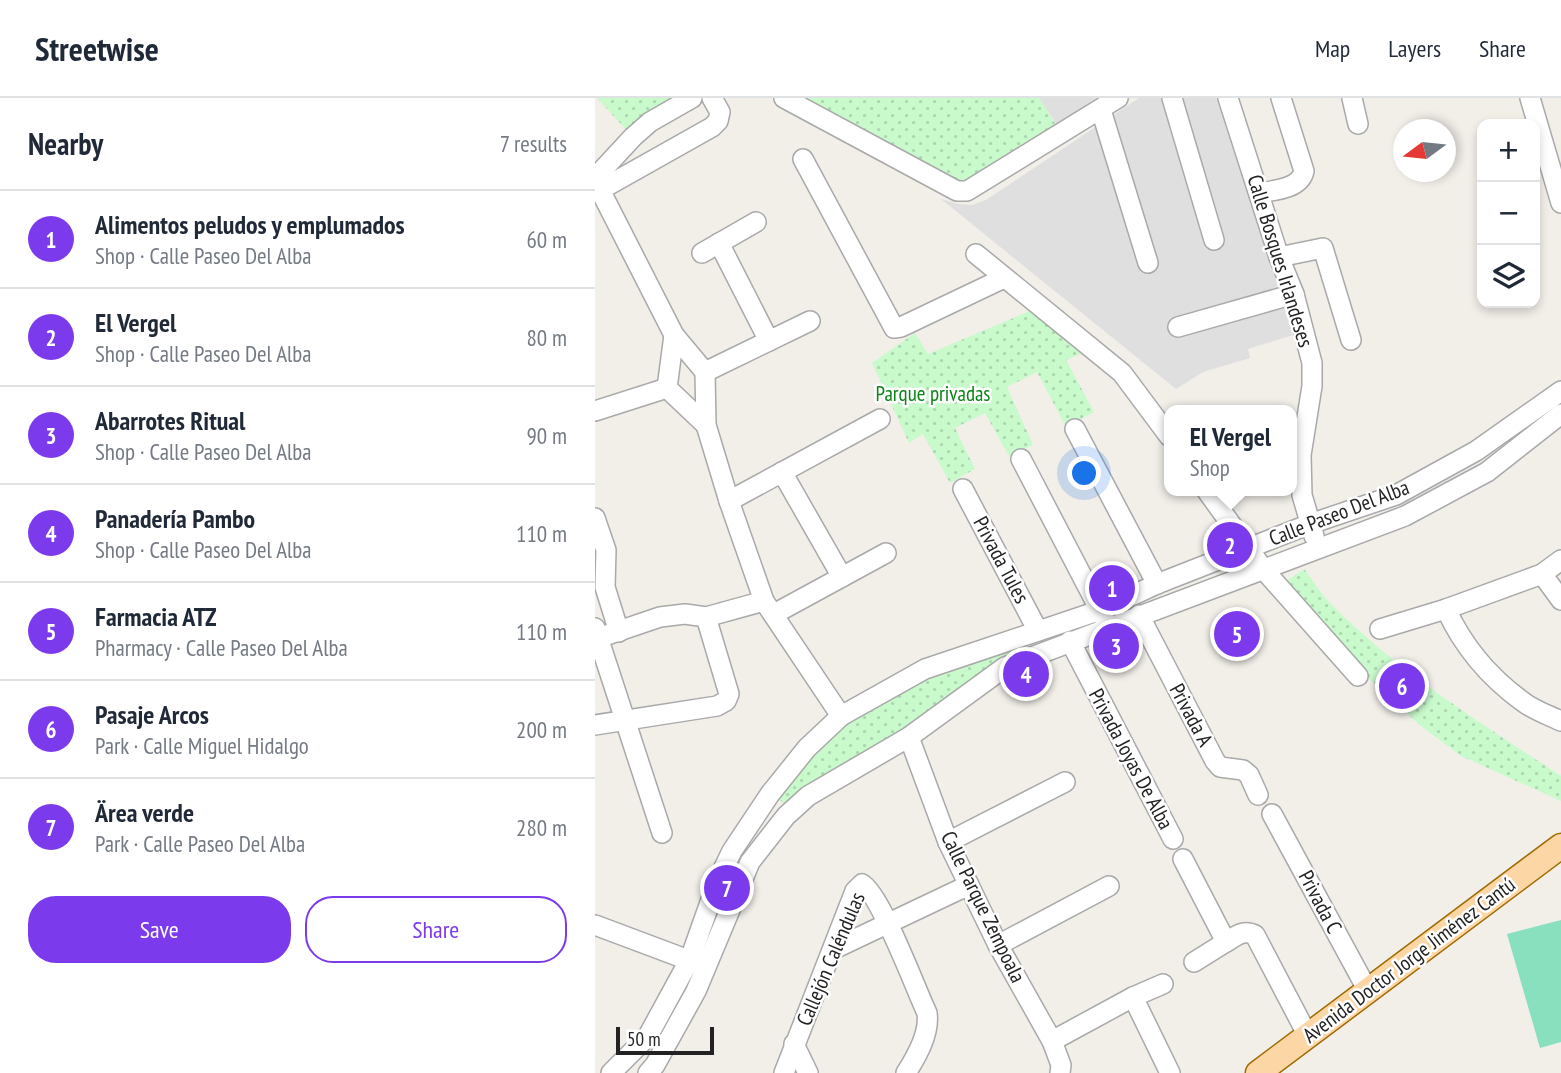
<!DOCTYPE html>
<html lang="en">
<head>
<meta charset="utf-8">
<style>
  body { margin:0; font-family:"PT Sans Narrow",sans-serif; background:#f2f2f3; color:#1f2937 }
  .controls { position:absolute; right:21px; top:21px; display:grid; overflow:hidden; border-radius:14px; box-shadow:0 4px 10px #0003 }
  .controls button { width:63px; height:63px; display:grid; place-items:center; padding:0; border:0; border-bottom:2px solid #e0e1e3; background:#fff; color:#1f2937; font:35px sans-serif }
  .compass { position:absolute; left:798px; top:21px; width:63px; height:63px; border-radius:50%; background:#fff; box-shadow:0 4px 10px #0003; rotate:255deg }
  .scale { position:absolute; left:21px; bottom:18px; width:98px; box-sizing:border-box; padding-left:7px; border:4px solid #222; border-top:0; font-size:19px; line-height:24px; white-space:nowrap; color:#222; -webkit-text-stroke:5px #fff; paint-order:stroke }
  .you { position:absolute; left:490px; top:376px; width:24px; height:24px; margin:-18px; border:5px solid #fff; border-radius:50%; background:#1a73e8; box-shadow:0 0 0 10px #1a73e833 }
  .badge { display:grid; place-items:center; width:46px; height:46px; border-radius:50%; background:#7c3aed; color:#fff; font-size:23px; font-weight:700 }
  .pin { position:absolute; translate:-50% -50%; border:4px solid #fff; box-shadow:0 2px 7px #0006 }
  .popup { position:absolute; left:569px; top:307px; width:133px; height:91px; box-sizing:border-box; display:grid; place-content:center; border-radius:14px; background:#fff; filter:drop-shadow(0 2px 5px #0005); font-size:23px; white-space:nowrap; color:#747a83 }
  .popup b { font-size:26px; color:#1f2937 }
  .popup::after { content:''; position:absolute; left:50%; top:100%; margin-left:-14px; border:14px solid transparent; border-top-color:#fff }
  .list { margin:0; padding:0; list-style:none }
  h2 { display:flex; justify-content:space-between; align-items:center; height:91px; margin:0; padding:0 28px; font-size:30px }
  h2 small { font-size:23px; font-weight:400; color:#747a83 }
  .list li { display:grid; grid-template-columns:46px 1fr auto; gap:21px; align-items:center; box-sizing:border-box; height:98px; padding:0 28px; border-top:2px solid #e0e1e3 }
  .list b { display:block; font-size:26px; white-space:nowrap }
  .list p { margin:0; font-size:23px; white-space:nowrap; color:#747a83 }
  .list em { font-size:23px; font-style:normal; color:#747a83 }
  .actions { display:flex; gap:14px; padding:21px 28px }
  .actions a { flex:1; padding:16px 0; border:2px solid #7c3aed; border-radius:28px; text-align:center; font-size:24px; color:#7c3aed }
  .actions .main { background:#7c3aed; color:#fff }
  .icon { flex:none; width:38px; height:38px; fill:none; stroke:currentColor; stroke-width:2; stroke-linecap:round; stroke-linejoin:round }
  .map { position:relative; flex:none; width:966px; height:975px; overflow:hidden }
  header { display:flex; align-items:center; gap:42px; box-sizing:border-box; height:98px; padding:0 35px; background:#fff; border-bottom:2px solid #e0e1e3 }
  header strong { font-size:33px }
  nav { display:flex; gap:38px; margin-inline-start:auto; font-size:24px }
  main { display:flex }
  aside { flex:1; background:#fff }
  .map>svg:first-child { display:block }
  .residential { fill:#e0dfdf }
  .park { fill:url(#park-dots) }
  .pitch { fill:#88e0be }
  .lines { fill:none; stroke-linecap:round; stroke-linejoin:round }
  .minor-casing { stroke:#a9a9a9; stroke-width:22 }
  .major-casing { stroke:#a06b00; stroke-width:27 }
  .minor { stroke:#fff; stroke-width:19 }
  .major { stroke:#fcd6a4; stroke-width:24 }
  .labels { text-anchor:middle; stroke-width:5; stroke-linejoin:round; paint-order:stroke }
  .street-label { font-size:21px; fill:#222; stroke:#fff }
  .park-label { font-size:21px; fill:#0c8416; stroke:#fff }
</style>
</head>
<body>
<header>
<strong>Streetwise</strong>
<nav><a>Map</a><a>Layers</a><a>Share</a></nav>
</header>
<main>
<aside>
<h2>Nearby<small>7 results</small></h2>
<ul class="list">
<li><span class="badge">1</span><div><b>Alimentos peludos y emplumados</b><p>Shop · Calle Paseo Del Alba</p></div><em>60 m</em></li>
<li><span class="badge">2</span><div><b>El Vergel</b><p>Shop · Calle Paseo Del Alba</p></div><em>80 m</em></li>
<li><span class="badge">3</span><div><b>Abarrotes Ritual</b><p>Shop · Calle Paseo Del Alba</p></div><em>90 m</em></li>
<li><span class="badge">4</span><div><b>Panadería Pambo</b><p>Shop · Calle Paseo Del Alba</p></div><em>110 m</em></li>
<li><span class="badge">5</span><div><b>Farmacia ATZ</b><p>Pharmacy · Calle Paseo Del Alba</p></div><em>110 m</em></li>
<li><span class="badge">6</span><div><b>Pasaje Arcos</b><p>Park · Calle Miguel Hidalgo</p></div><em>200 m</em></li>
<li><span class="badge">7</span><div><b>Ärea verde</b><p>Park · Calle Paseo Del Alba</p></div><em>280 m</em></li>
</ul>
<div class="actions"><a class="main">Save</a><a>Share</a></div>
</aside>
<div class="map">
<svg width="966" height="975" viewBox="0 0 966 975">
  <defs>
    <pattern id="park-dots" width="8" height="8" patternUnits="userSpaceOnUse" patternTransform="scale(1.75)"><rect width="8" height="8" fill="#c8facc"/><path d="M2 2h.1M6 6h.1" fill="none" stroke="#acd6af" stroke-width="1.8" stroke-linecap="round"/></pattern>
  </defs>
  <rect width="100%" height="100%" fill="#f2efe9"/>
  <g class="residential">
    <path d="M 444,0 L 501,0 L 462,27 Z"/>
    <path d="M 544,0 L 621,0 L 633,26 L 698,237 L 653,251 L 655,260 L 608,274 L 581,291 L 346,101 L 363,106 L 377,107 L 391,102 Z"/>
  </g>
  <g class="park">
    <path d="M 2,0 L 97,0 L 38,39 Z"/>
    <path d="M 189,0 L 444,0 L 467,36 L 372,93 Z"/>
    <path d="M 437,212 L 492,253 L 471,262 L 499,314 L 471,329 L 442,274 L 412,289 L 438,347 L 414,358 L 390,315 L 360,330 L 380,371 L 355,385 L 328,336 L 314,345 L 277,265 L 320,235 L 333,256 Z"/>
    <path d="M 709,471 C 718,482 725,495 735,505 C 803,574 886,625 966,678 L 966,703 L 866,658 L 826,628 L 770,577 L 690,484 Z"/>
    <path d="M 417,545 L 423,559 L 191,708 L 180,697 L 217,649 L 277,601 Z"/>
  </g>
  <path class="pitch" d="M 966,822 L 966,944 L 945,950 L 912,836 Z"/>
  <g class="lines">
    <g class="minor-casing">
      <g id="minor">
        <path d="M 189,0 L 362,93 L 372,93 L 523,0"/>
        <path d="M 577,0 L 619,142"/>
        <path d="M 633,0 L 684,159 L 699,196 L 717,265 L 717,288 L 706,357 L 707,397 L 719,438"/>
        <path d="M 757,0 L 763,26"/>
        <path d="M 935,0 L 966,105"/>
        <path d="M 506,12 L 553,165"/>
        <path d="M 208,61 L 299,230 L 306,229 L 409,180"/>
        <path d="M 0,80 L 38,39 L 55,24 L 97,0"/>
        <path d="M 0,82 L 79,237 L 110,274 L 111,327 L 134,403 L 169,503 L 246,618"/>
        <path d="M 5,92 L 117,29 L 123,23 L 125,14 L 117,0"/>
        <path d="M 664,95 C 680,92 705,91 709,73 L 686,0"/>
        <path d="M 124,145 L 174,243"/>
        <path d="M 107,155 L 161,124"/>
        <path d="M 381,156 L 527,275 L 574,338"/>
        <path d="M 684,159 L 728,150 L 756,242"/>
        <path d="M 583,229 L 699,196"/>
        <path d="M 79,237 L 72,290 L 111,327"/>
        <path d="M 110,274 L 215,223"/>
        <path d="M 0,313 L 72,290"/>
        <path d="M 480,331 L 562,486"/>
        <path d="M 426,361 L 510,522"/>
        <path d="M 187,374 L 247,479"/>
        <path d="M 368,391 L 443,533"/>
        <path d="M 612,393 L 669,472 L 763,578"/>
        <path d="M 134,403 L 285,321"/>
        <path d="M 0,420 L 11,452 L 10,489 L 24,534"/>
        <path d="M 947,476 L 966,502"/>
        <path d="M 851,511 C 868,548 894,579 927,603 C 938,612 953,617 966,623"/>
        <path d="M 179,516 L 291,455"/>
        <path d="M 544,517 L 620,663 L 625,669 L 648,672 L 654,677 L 663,697"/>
        <path d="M 0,530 L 67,735"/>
        <path d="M 785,531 L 851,511 L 947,476 L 966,462"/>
        <path d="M 3,540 L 65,519 L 90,516 L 111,519 L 169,503"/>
        <path d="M 475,543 L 578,741"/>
        <path d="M 0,627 L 122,608 L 131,603 L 134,596 L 111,519"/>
        <path d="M 314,639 L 353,744 L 403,847 L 457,943 L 466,967 L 465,975"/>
        <path d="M 677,716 L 773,893"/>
        <path d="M 353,744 L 470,684"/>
        <path d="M 588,761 L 631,844 C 641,838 649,831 660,837 L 713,938"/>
        <path d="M 0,827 L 104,866"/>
        <path d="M 403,847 L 514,788"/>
        <path d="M 239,851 L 374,787"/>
        <path d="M 599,864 L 631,844"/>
        <path d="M 538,899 L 575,975"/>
        <path d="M 457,943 L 538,899 L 568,886"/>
        <path d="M 199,946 L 213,975"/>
        <path d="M 16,975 L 53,938 L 95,861 L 123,782 L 137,753 L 175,696 L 212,650 L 246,618 L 330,571 L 506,512 L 562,486 L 715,426 L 801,397 L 881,353 L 966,293"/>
        <path d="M 53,975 L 60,967 L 101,893 L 155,764 L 191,718 L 213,698 L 314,639 L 410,569 L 810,418 L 892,374 L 966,316"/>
        <path d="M 189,975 L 260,793 L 267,786 C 285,795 321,892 332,915 C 335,935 322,958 311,975"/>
      </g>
    </g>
    <g class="major-casing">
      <path id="major" d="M 663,975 L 966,748"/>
    </g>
    <use href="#minor" class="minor"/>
    <use href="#major" class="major"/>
  </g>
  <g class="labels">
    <g class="street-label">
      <text transform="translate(685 163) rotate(73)" y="7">Calle Bosques Irlandeses</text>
      <text transform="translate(744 415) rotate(-21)" y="7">Calle Paseo Del Alba</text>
      <text transform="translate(406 462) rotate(62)" y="7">Privada Tules</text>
      <text transform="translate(596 617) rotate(62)" y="7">Privada A</text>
      <text transform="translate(536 661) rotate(62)" y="7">Privada Joyas De Alba</text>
      <text transform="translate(725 804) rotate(62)" y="7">Privada C</text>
      <text transform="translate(388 809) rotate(64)" y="7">Calle Parque Zempoala</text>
      <text transform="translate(236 861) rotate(-67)" y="7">Callejón Caléndulas</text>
      <text transform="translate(814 862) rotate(-37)" y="7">Avenida Doctor Jorge Jiménez Cantú</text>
    </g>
    <g class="park-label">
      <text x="338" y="303">Parque privadas</text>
    </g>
  </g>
</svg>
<div class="controls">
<button>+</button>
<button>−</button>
<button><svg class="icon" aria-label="layers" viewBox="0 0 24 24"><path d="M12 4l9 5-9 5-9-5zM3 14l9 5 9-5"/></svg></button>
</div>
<svg class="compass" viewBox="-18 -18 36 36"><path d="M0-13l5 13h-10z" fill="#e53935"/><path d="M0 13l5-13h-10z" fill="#747a83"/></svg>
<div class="scale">50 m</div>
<div class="you"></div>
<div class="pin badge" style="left:517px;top:490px">1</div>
<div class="pin badge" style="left:635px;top:447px">2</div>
<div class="popup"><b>El Vergel</b>Shop</div>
<div class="pin badge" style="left:521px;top:548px">3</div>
<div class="pin badge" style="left:431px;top:576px">4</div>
<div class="pin badge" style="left:642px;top:536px">5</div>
<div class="pin badge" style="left:807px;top:588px">6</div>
<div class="pin badge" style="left:132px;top:790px">7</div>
</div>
</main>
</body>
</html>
